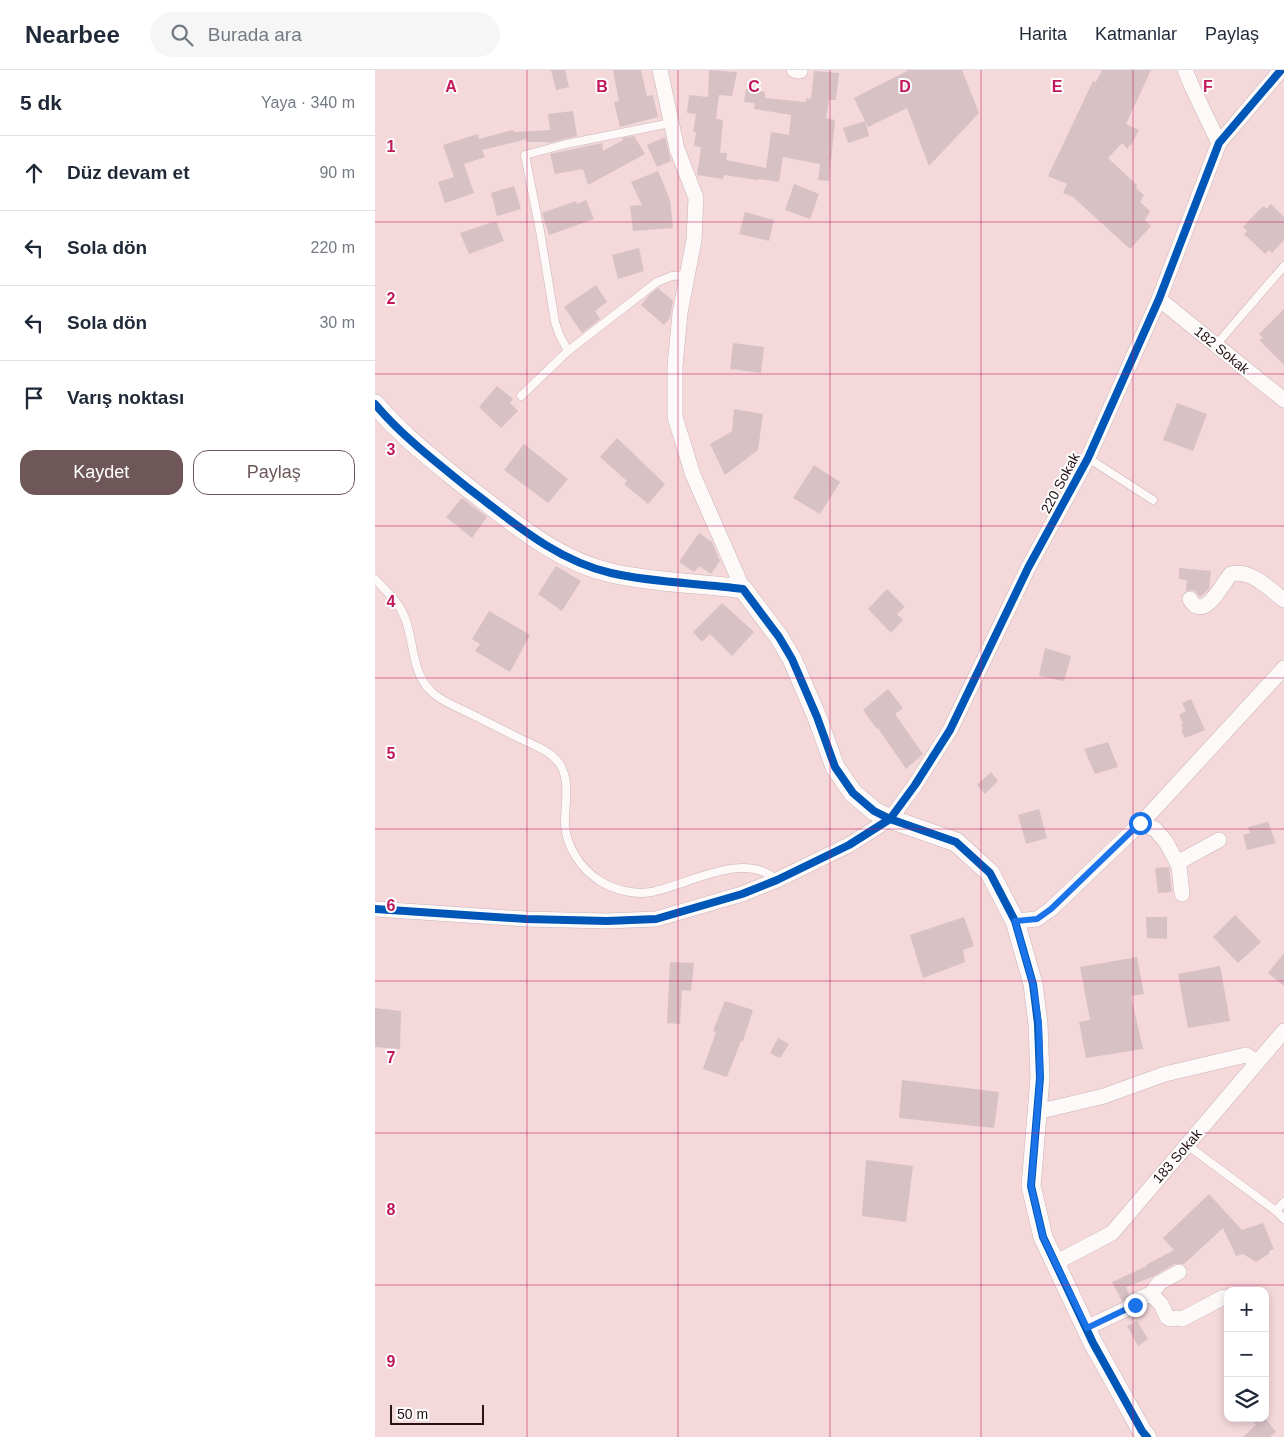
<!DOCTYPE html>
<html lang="tr">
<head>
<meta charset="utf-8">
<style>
  body { margin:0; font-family:Arial,sans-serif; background:#f6f6f7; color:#1f2937 }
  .controls { position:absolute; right:15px; bottom:15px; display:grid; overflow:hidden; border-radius:10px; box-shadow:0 2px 8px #0003 }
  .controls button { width:45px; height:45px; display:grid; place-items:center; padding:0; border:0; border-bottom:1px solid #e0e1e3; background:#fff; color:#1f2937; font:25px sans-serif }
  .scale { position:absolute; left:15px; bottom:12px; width:94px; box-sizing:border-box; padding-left:5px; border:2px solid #271214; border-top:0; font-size:14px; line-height:18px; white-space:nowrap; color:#271214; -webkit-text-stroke:4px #fdfdfd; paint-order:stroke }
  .stop { position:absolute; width:15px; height:15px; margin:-11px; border:4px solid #1a73e8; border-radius:50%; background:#fff }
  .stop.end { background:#1a73e8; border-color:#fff; box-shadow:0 1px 5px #0008 }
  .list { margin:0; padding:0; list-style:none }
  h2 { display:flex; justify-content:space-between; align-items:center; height:65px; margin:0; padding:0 20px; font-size:21px }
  h2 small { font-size:16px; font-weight:400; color:#747a83 }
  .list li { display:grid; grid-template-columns:32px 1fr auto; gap:15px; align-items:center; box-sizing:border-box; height:75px; padding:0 20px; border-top:1px solid #e0e1e3 }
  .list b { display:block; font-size:19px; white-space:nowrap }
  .list em { font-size:16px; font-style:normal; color:#747a83 }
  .actions { display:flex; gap:10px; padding:15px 20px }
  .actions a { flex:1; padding:11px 0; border:1px solid #6f5759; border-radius:15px; text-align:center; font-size:18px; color:#6f5759 }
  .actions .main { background:#6f5759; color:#fff }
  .icon { flex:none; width:28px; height:28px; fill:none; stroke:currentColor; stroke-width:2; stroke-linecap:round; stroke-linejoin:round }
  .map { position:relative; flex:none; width:909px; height:1367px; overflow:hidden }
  header { display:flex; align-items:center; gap:30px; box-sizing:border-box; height:70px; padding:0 25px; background:#fff; border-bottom:1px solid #e0e1e3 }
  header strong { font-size:24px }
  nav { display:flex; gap:28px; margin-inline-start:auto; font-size:18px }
  .search { width:350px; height:45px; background:#f6f6f7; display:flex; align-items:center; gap:12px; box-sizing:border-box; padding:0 18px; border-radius:28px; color:#747a83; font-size:19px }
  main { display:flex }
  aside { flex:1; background:#fff }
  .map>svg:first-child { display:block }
  .building { fill:#d8c1c5 }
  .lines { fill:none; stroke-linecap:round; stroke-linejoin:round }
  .service-casing { stroke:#cbb4b6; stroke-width:9 }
  .minor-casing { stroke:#cbb4b6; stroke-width:16 }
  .tertiary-casing { stroke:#cbb4b6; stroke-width:20 }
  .service { stroke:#fdf9f9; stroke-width:8 }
  .minor { stroke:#fdf9f9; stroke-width:15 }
  .tertiary { stroke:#fdf9f9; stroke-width:19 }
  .cycleway-casing { stroke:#fdfdfd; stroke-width:11 }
  .cycleway { stroke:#0057b8; stroke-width:8 }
  .route { stroke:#1a73e8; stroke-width:6 }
  .grid { fill:none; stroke:#c2185b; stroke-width:1; stroke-opacity:0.55 }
  .labels { text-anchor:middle; stroke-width:4; stroke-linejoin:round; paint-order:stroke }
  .street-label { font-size:14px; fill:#271214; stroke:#fdfdfd }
  .grid-label { font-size:16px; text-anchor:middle; font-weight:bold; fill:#c2185b; stroke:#fdfdfd; stroke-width:4; stroke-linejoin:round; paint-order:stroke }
</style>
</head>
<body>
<header>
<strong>Nearbee</strong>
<div class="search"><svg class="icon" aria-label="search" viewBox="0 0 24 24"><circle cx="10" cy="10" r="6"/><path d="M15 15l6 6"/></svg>Burada ara</div>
<nav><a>Harita</a><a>Katmanlar</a><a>Paylaş</a></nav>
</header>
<main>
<aside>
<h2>5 dk<small>Yaya · 340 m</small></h2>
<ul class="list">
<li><svg class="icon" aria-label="ahead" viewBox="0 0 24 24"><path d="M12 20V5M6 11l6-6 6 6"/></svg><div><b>Düz devam et</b></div><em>90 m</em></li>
<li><svg class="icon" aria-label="left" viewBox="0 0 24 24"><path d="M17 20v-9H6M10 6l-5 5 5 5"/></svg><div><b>Sola dön</b></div><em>220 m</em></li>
<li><svg class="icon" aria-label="left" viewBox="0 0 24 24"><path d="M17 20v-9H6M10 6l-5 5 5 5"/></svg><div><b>Sola dön</b></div><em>30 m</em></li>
<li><svg class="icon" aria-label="arrive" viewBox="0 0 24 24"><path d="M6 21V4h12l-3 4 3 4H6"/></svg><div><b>Varış noktası</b></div></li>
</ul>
<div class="actions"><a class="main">Kaydet</a><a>Paylaş</a></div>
</aside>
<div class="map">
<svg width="909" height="1367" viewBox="0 0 909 1367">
  <rect width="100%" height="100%" fill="#f4d8da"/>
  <g class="building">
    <path d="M 176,0 L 190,0 L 194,17 L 181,20 Z"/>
    <path d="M 238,0 L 266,0 L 272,26 L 278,25 L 283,47 L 245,57 L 239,32 L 244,31 Z"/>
    <path d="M 334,0 L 362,2 L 357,26 L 344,25 L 341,49 L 348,50 L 345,83 L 352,83 L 351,90 L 391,98 L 396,62 L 414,65 L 416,45 L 379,39 L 380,33 L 369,32 L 371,19 L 390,22 L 390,28 L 431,32 L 431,28 L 436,29 L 439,1 L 464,3 L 461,30 L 454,30 L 451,48 L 460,50 L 454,111 L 443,110 L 445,94 L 408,87 L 404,112 L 383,109 L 382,110 L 349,105 L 348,109 L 322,105 L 326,77 L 319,76 L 321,62 L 318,62 L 321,44 L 312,43 L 314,25 L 333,27 Z"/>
    <path d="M 534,0 L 587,0 L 604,43 L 554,96 L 532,38 L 493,57 L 479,28 Z"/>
    <path d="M 727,0 L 776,0 L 751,54 L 764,60 L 756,76 L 754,75 L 753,79 L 747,73 L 733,88 L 762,115 L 761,118 L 769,125 L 765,132 L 775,141 L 770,150 L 776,156 L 755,179 L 698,127 L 688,123 L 692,114 L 673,106 L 718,11 L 721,12 Z"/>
    <path d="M 198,41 L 202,66 L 173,73 L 173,72 L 152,72 L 152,69 L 107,80 L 110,87 L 89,94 L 99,123 L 70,133 L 63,112 L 79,107 L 68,75 L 103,64 L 104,69 L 138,60 L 139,62 L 175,60 L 173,44 Z"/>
    <path d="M 490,51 L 494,66 L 473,73 L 468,58 Z"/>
    <path d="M 259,66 L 270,84 L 213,115 L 208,99 L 180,104 L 175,84 L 227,73 L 228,81 L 248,70 L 248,68 Z"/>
    <path d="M 290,67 L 296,91 L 282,97 L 272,75 Z"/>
    <path d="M 283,101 L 295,130 L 298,158 L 258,161 L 255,136 L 267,135 L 256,112 Z"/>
    <path d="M 419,114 L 444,124 L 435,149 L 410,140 Z"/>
    <path d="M 139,116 L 146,139 L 122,146 L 116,123 Z"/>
    <path d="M 211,130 L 219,149 L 174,165 L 167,143 L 201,131 L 202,134 Z"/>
    <path d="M 896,134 L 909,147 L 909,170 L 897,183 L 894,180 L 890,184 L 869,164 L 872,161 L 868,157 L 883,141 L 889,136 L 891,139 Z"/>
    <path d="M 370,142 L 399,150 L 394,171 L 364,164 Z"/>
    <path d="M 121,151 L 129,171 L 94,184 L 85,163 Z"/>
    <path d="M 264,178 L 269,201 L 243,209 L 237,185 Z"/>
    <path d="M 221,215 L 232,232 L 220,241 L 225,249 L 207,263 L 189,237 Z"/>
    <path d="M 283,218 L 298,231 L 295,248 L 289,255 L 266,235 L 274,225 Z"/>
    <path d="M 909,239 L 909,295 L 884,270 L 888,268 L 884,264 Z"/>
    <path d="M 358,273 L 389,277 L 386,303 L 355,299 Z"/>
    <path d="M 122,316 L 138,329 L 135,333 L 143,341 L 126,358 L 104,337 Z"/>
    <path d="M 802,333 L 832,344 L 818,381 L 788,370 Z"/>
    <path d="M 359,339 L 388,344 L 383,380 L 350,405 L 335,374 L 357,361 Z"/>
    <path d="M 242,368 L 290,414 L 273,434 L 249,414 L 252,411 L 225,387 Z"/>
    <path d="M 149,374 L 193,409 L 173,433 L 129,400 Z"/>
    <path d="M 439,395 L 465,412 L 445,444 L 418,428 Z"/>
    <path d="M 87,428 L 112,447 L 97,468 L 71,447 Z"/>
    <path d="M 324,463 L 337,472 L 345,491 L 336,504 L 324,496 L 319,502 L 304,492 Z"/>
    <path d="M 181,496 L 206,511 L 187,541 L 163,524 Z"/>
    <path d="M 804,498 L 836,501 L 834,519 L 831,522 L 825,527 L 819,520 L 811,521 L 812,510 L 804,509 Z"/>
    <path d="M 512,519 L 530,537 L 522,544 L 528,550 L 516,563 L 493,539 Z"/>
    <path d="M 347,533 L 379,562 L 357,586 L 335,564 L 327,572 L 318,562 Z"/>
    <path d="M 114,541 L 155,565 L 135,602 L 100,581 L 105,574 L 97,569 Z"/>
    <path d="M 670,578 L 696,586 L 689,611 L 664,606 Z"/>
    <path d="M 513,619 L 528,638 L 520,644 L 548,684 L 531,699 L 503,658 L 502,659 L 488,640 Z"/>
    <path d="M 816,629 L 830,660 L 810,668 L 806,660 L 808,659 L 806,654 L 808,653 L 804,645 L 811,641 L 807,633 Z"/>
    <path d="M 733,672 L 743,697 L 720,704 L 709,679 Z"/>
    <path d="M 616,702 L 623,711 L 610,724 L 602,715 Z"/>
    <path d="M 664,739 L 672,768 L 651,774 L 643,745 Z"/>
    <path d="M 893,752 L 901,773 L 872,780 L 868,765 L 875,763 L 873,757 Z"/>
    <path d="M 794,797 L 797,822 L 783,823 L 780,798 Z"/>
    <path d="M 860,845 L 886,872 L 863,893 L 838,867 Z"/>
    <path d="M 589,847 L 599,876 L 588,880 L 590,892 L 548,908 L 535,865 Z"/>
    <path d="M 771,847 L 792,847 L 792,869 L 772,868 Z"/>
    <path d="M 909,883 L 909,916 L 893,903 Z"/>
    <path d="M 762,887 L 769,924 L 756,926 L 768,979 L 711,988 L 704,952 L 715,950 L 705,897 Z"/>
    <path d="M 295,892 L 319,893 L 316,921 L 307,920 L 305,954 L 292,953 Z"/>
    <path d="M 845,896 L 855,951 L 813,958 L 803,904 Z"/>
    <path d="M 350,931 L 378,940 L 368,971 L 366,971 L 352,1007 L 328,999 L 341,962 L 338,961 Z"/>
    <path d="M 0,938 L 26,941 L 25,979 L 0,977 Z"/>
    <path d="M 403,968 L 414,974 L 405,988 L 395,983 Z"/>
    <path d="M 527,1010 L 624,1022 L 619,1058 L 524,1048 Z"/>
    <path d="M 491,1090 L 538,1096 L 531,1152 L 487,1146 Z"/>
    <path d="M 834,1124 L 867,1160 L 888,1153 L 899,1179 L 894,1181 L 894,1184 L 881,1192 L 868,1184 L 861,1186 L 848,1158 L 809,1194 L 799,1194 L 777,1207 L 751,1217 L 754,1224 L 752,1229 L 747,1231 L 737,1212 L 772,1196 L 771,1195 L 799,1180 L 788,1168 Z"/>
    <path d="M 762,1251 L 773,1269 L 763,1276 L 752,1256 Z"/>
    <path d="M 875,1348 L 890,1348 L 901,1362 L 895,1367 L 868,1367 L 881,1355 Z"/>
  </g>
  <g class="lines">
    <g class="service-casing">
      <g id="service">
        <path d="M 841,275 L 909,196"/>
        <path d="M 193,281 L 184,264 L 180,252 L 165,161 L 150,85 L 191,74 L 296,53"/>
        <path d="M 146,326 L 193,281 L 282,212 L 297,206 L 313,205"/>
        <path d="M 713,388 L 778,430"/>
        <path d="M 0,509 C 11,521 24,532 30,548 C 40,574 36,605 59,624 C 69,632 81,637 92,642 C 110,651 128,660 146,669 C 161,676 178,682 186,696 C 195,713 190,734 190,752 C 190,776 206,799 225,811 C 240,820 259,825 276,822 C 314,815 368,780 402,810"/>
        <path d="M 812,1075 L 901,1141 L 909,1149"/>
        <path d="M 901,1141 L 909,1132"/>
      </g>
    </g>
    <g class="minor-casing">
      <g id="minor">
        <path d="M 285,0 L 302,79 L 321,128 L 319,170 L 305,243 L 300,296 L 300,347 L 318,405 L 368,519"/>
        <path d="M 419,0 L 425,1"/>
        <path d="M 810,0 L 818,19 L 844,73"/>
        <path d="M 784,229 L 909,330"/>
        <path d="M 815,529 C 829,554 848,512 856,504 C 876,499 893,518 909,530"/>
        <path d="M 765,753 L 780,759 L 791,772 L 804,796 L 807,824"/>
        <path d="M 802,793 L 844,770"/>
        <path d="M 0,839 L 151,849 L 232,851 L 281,849 L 367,824 L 402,810 L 474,775 L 515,749 L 540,715 L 575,660 L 653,498 L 713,388 L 784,229 L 844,73 L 906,0"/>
        <path d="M 640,851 L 662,849 L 676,839 L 771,748 L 909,598"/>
        <path d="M 662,1042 L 729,1026 L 790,1004 L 871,985 L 882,992"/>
        <path d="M 680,1193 L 737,1163 L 909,961"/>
        <path d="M 776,1224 L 786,1234 L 792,1247 L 795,1249 L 802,1248 L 807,1249 L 849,1227"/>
        <path d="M 711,1258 L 760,1235 L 761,1230 L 776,1224 L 784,1213 L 804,1202"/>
      </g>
    </g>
    <g class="tertiary-casing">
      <path id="tertiary" d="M 0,334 C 28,367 60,391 93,418 C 138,452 180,490 236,503 C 279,513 325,513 368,519 L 404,567 L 417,589 L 442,647 L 460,697 L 478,723 L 499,741 L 515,749 L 581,772 L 615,803 L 640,851 L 658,914 L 663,954 L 665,1008 L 656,1116 L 668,1167 L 718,1273 L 767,1361 L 772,1367"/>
    </g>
    <use href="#service" class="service"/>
    <use href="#minor" class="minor"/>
    <use href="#tertiary" class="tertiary"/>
    <g class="cycleway-casing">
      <g id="cycleway">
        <path d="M 0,334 C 28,367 60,391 93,418 C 138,452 180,490 236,503 C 279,513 325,513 368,519 L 404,567 L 417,589 L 442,647 L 460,697 L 478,723 L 499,741 L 515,749 L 581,772 L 615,803 L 640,851 L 658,914 L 663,954 L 665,1008 L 656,1116 L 668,1167 L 718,1273 L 767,1361 L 772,1367"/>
        <path d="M 0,839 L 151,849 L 232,851 L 281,849 L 367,824 L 402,810 L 474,775 L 515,749 L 540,715 L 575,660 L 653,498 L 713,388 L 784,229 L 844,73 L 906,0"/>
      </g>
    </g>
    <use href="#cycleway" class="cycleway"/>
  </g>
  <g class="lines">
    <path class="route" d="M 760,1235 L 712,1258 L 668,1167 L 656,1116 L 665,1008 L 664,954 L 658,914 L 640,851 L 662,849 L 676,839 L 765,753"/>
  </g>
  <path class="grid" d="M 152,0 L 152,1367M 303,0 L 303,1367M 455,0 L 455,1367M 606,0 L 606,1367M 758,0 L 758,1367M 0,152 L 909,152M 0,304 L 909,304M 0,456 L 909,456M 0,608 L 909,608M 0,759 L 909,759M 0,911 L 909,911M 0,1063 L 909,1063M 0,1215 L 909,1215"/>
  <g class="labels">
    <g class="street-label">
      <text transform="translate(847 280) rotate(39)" y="5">182 Sokak</text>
      <text transform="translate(685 413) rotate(-62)" y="5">220 Sokak</text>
      <text transform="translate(802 1086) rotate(-49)" y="5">183 Sokak</text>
    </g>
  </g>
  <g class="grid-label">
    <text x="76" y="22">A</text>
    <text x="227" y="22">B</text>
    <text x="379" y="22">C</text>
    <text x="530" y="22">D</text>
    <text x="682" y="22">E</text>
    <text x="833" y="22">F</text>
    <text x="16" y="82">1</text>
    <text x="16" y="234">2</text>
    <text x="16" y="385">3</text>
    <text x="16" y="537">4</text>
    <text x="16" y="689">5</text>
    <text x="16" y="841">6</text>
    <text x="16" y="993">7</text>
    <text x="16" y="1145">8</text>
    <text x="16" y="1297">9</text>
  </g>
</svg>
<div class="controls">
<button>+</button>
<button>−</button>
<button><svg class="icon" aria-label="layers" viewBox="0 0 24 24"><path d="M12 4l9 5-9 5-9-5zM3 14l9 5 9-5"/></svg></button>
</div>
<div class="scale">50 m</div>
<div class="stop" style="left:765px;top:753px"></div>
<div class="stop end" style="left:760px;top:1235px"></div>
</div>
</main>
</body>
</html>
